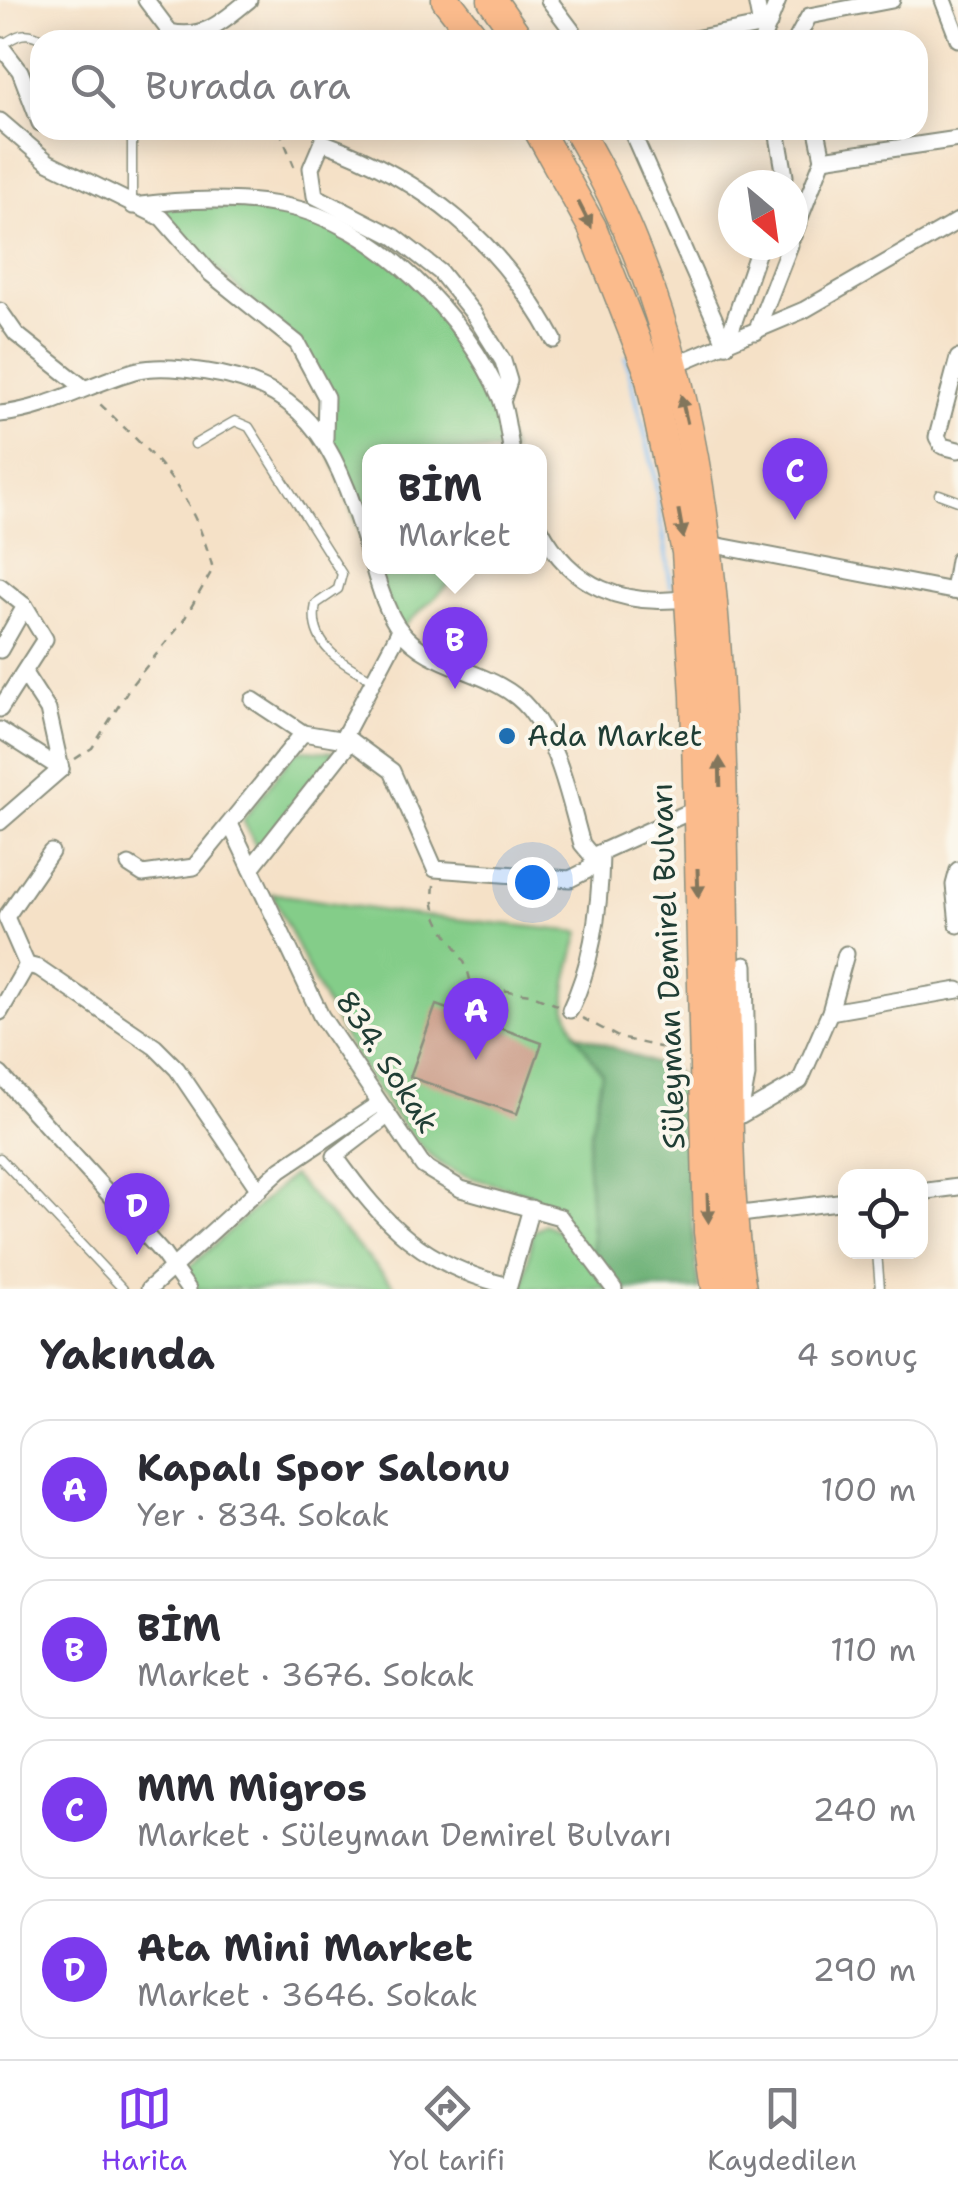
<!DOCTYPE html>
<html lang="tr">
<head>
<meta charset="utf-8">
<style>
  body { margin:0; font-family:"Shantell Sans",sans-serif; background:#f7f7f7; color:#2b2b33 }
  .controls { position:absolute; right:30px; bottom:30px; display:grid; overflow:hidden; border-radius:20px; box-shadow:0 5px 25px #0003 }
  .controls button { width:90px; height:90px; display:grid; place-items:center; padding:0; border:0; border-bottom:2px solid #e1e1e2; background:#fff; color:#2b2b33; font:50px sans-serif }
  .compass { position:absolute; left:718px; top:170px; width:90px; height:90px; border-radius:50%; background:#fff; box-shadow:0 5px 25px #0003; rotate:151deg }
  .you { position:absolute; left:532px; top:882px; width:35px; height:35px; margin:-25px; border:8px solid #fff; border-radius:50%; background:#1a73e8; box-shadow:0 0 0 15px #1a73e833 }
  .badge { display:grid; place-items:center; width:65px; height:65px; border-radius:50%; background:#7c3aed; color:#fff; font-size:32px; font-weight:700 }
  .pin { position:absolute; translate:-50% -82px; filter:drop-shadow(0 2px 5px #0008) }
  .pin::after { content:''; position:absolute; top:52px; width:35px; height:30px; background:inherit; clip-path:polygon(0 0,100% 0,50% 100%) }
  .popup { position:absolute; left:362px; top:444px; width:185px; height:130px; box-sizing:border-box; display:grid; place-content:center; border-radius:20px; background:#fff; filter:drop-shadow(0 2px 8px #0005); font-size:32px; white-space:nowrap; color:#7c7c81 }
  .popup b { font-size:38px; color:#2b2b33 }
  .popup::after { content:''; position:absolute; left:50%; top:100%; margin-left:-20px; border:20px solid transparent; border-top-color:#fff }
  .list { margin:0; padding:0; list-style:none }
  h2 { display:flex; justify-content:space-between; align-items:center; height:130px; margin:0; padding:0 40px; font-size:42px }
  h2 small { font-size:32px; font-weight:400; color:#7c7c81 }
  .list li { display:grid; grid-template-columns:65px 1fr auto; gap:30px; align-items:center; box-sizing:border-box; height:140px; margin:0 20px 20px; padding:0 20px; border:2px solid #e1e1e2; border-radius:30px }
  .list b { display:block; font-size:38px; white-space:nowrap }
  .list p { margin:0; font-size:32px; white-space:nowrap; color:#7c7c81 }
  .list em { font-size:32px; font-style:normal; color:#7c7c81 }
  .icon { flex:none; width:55px; height:55px; fill:none; stroke:currentColor; stroke-width:2; stroke-linecap:round; stroke-linejoin:round }
  .map { position:relative; flex:none; width:958px; height:1289px; overflow:hidden }
  .search { position:absolute; background:#fff; box-shadow:0 5px 25px #0003; left:30px; right:30px; top:30px; height:110px; display:flex; align-items:center; gap:25px; box-sizing:border-box; padding:0 35px; border-radius:30px; color:#7c7c81; font-size:38px }
  .sheet { height:770px; background:#fff }
  nav { display:flex; justify-content:space-around; align-items:center; box-sizing:border-box; height:140px; border-top:2px solid #e1e1e2; background:#fff; font-size:28px; color:#7c7c81 }
  nav a { display:grid; justify-items:center; gap:5px }
  nav .on { color:#7c3aed }
  .map>svg:first-child { display:block }
  .green { fill:#84cd89; stroke:#52855e; stroke-width:2.5 }
  .forest { fill:#6bb075; stroke:#457654; stroke-width:2.5 }
  .lines { fill:none; stroke-linecap:round; stroke-linejoin:round }
  .stream { stroke:#7ebff3; stroke-width:4 }
  .building { fill:#ca9c88 }
  .lane-casing { stroke:#8a8f7e; stroke-width:11 }
  .street-casing { stroke:#8a8f7e; stroke-width:19 }
  .highway-casing { stroke:#8a8f7e; stroke-width:31 }
  .path { stroke:#8a8f7e; stroke-width:2.5; stroke-dasharray:8 8; stroke-linecap:butt }
  .lane { stroke:#fff; stroke-width:8 }
  .street { stroke:#fff; stroke-width:15 }
  .highway { stroke:#fbbb8c; stroke-width:28 }
  .oneway { fill:#82765c }
  .poi-dot { fill:#1f6fb2; stroke:#fbf7ec; stroke-width:4 }
  .labels { text-anchor:middle; stroke-width:8; stroke-linejoin:round; paint-order:stroke }
  .poi-label { font-size:30px; fill:#1f3d34; stroke:#fbf7ec; text-anchor:start }
  .street-label { font-size:30px; fill:#1f3d34; stroke:#fbf7ec }
</style>
</head>
<body>
<div class="map">
<svg width="958" height="1289" viewBox="0 0 958 1289">
  <rect width="100%" height="100%" fill="#fbf7ec"/>
  <filter id="ink" filterUnits="userSpaceOnUse"><feTurbulence type="fractalNoise" baseFrequency=".01" numOctaves="2"/><feDisplacementMap in="SourceGraphic" scale="20" xChannelSelector="R" yChannelSelector="G"/><feConvolveMatrix kernelMatrix="1 2 1 2 8 2 1 2 1" color-interpolation-filters="sRGB"/></filter>
  <filter id="wash" filterUnits="userSpaceOnUse"><feTurbulence type="fractalNoise" baseFrequency=".0048" numOctaves="4" result="noise"/><feDisplacementMap in="SourceGraphic" scale="40" xChannelSelector="R" yChannelSelector="G"/><feGaussianBlur stdDeviation="2.25" result="paint"/><feColorMatrix in="noise" values="0 0 0 0 0 0 0 0 0 0 0 0 0 0 0 0 0 1.4 0 .05"/><feComposite in="paint" operator="in"/></filter>
  <g filter="url(#wash)">
    <rect width="100%" height="100%" fill="#f5e1c7"/>
    <g class="green">
      <path d="M 133,206 L 288,206 L 399,264 L 482,364 L 512,451 L 370,452 L 370,558 L 325,438 L 326,397 L 297,343 L 162,218 Z"/>
      <path d="M 373,567 L 468,567 L 400,630 Z"/>
      <path d="M 302,750 L 336,752 L 258,851 L 243,820 L 294,753 Z"/>
      <path d="M 272,893 L 396,913 L 580,932 C 559,1009 557,1005 602,1073 L 587,1153 L 594,1261 C 579,1244 563,1216 544,1203 C 513,1181 465,1187 431,1156 C 366,1095 309,974 272,893 Z"/>
      <path d="M 292,1175 L 397,1289 L 198,1289 L 185,1271 Z"/>
      <path d="M 545,1224 L 569,1236 L 608,1289 L 523,1289 L 533,1232 Z"/>
    </g>
    <path class="forest" d="M 575,1033 L 674,1071 L 684,1080 L 687,1167 L 699,1289 L 614,1289 L 594,1261 L 587,1153 L 602,1073 Z"/>
    <g class="lines">
      <path class="stream" d="M 626,357 L 653,466 L 671,586"/>
    </g>
    <g id="blocks">
      <path class="building" d="M 436,1005 L 542,1043 L 517,1114 L 410,1077 Z"/>
    </g>
  </g>
  <g filter="url(#ink)">
    <use href="#blocks" fill-opacity="0" stroke="#8a8f7e" stroke-width="2.5"/>
    <g class="lines">
      <g class="lane-casing">
        <g id="lane">
          <path d="M 1,46 C 16,35 26,29 43,40"/>
          <path d="M 132,200 L 132,130"/>
          <path d="M 195,444 L 235,421 L 249,427 L 342,574 L 338,589 L 316,604 C 307,645 344,665 374,680"/>
          <path d="M 939,494 L 958,501"/>
          <path d="M 0,1158 L 123,1289"/>
          <path d="M 877,1252 L 880,1289"/>
        </g>
      </g>
      <g class="street-casing">
        <g id="street">
          <path d="M 146,0 L 170,32 C 204,40 223,21 249,0"/>
          <path d="M 549,0 L 579,40"/>
          <path d="M 756,0 L 761,26"/>
          <path d="M 943,0 L 958,39"/>
          <path d="M 689,40 L 769,24"/>
          <path d="M 762,40 L 778,0"/>
          <path d="M 796,40 L 809,16 L 892,0"/>
          <path d="M 0,45 L 20,71 L 40,123"/>
          <path d="M 0,121 L 48,162 L 162,218 L 211,274 L 297,343 L 326,397 L 325,438"/>
          <path d="M 631,130 L 726,345"/>
          <path d="M 777,130 L 785,176 L 782,185"/>
          <path d="M 823,159 L 958,139"/>
          <path d="M 133,206 C 182,199 236,197 285,206 C 375,222 467,318 501,399 C 507,415 508,435 512,452"/>
          <path d="M 793,236 L 823,159 L 817,130"/>
          <path d="M 0,311 L 16,334 L 84,388"/>
          <path d="M 756,332 L 790,245"/>
          <path d="M 726,345 L 760,245"/>
          <path d="M 958,358 L 937,437 L 942,446 L 958,450"/>
          <path d="M 674,365 L 804,310 L 958,221"/>
          <path d="M 502,402 L 509,381 L 503,361 L 473,313 L 440,272 L 395,237 L 315,196 L 311,168 L 322,142 C 426,180 501,242 554,340"/>
          <path d="M 0,414 C 48,410 92,382 138,370 C 159,365 186,369 207,372 C 318,388 340,461 370,558"/>
          <path d="M 540,528 C 571,587 624,608 689,598"/>
          <path d="M 709,544 L 958,592"/>
          <path d="M 373,566 C 379,587 387,613 400,630 C 431,671 496,669 529,709 C 560,747 569,799 582,844 L 592,856 L 696,809"/>
          <path d="M 0,586 L 25,606 L 0,650"/>
          <path d="M 953,591 L 958,560"/>
          <path d="M 253,700 L 303,733 L 351,741 L 392,771 L 435,869 L 570,879 L 586,871 L 601,855"/>
          <path d="M 0,709 L 45,639 L 25,606"/>
          <path d="M 0,730 L 61,769"/>
          <path d="M 343,738 L 400,630"/>
          <path d="M 0,822 L 61,769 L 48,710 L 24,673"/>
          <path d="M 231,826 L 321,1016 L 423,1166 L 461,1189 L 560,1217 L 614,1289"/>
          <path d="M 51,852 L 6,917 L 27,965 L 39,968 L 155,1047 L 177,1069 L 259,1190"/>
          <path d="M 129,865 L 143,874 L 194,867 L 303,733"/>
          <path d="M 251,868 L 351,741"/>
          <path d="M 958,870 L 954,885 L 958,925"/>
          <path d="M 570,1010 C 593,963 600,907 601,855"/>
          <path d="M 0,1012 L 27,965"/>
          <path d="M 830,1012 L 958,990"/>
          <path d="M 0,1074 L 163,1254 L 188,1289"/>
          <path d="M 740,1114 L 747,1076 L 745,965"/>
          <path d="M 386,1117 L 335,1156 C 385,1226 423,1265 509,1286 L 531,1208"/>
          <path d="M 729,1122 L 800,1081 L 830,1012 L 846,954"/>
          <path d="M 920,1192 L 958,1187"/>
          <path d="M 733,1215 L 846,1201"/>
          <path d="M 149,1289 L 281,1169 L 378,1104"/>
        </g>
      </g>
      <g class="highway-casing">
        <g id="highway">
          <path d="M 446,0 L 477,40"/>
          <path d="M 492,0 L 520,40"/>
          <path d="M 538,130 L 592,227 L 648,370 L 686,552 L 695,696 L 708,1232 L 716,1289"/>
          <path d="M 577,130 C 740,405 719,732 727,1039 C 729,1122 728,1207 742,1289"/>
        </g>
      </g>
      <g class="path">
        <path d="M 285,130 L 282,136 L 296,171"/>
        <path d="M 75,759 L 92,748 L 133,683 L 182,623 L 213,569 C 191,486 155,458 96,400"/>
        <path d="M 434,885 C 428,932 465,940 471,986 L 530,994 L 557,1005"/>
        <path d="M 582,1018 L 620,1038 L 682,1052"/>
      </g>
      <use href="#lane" class="lane"/>
      <use href="#street" class="street"/>
      <use href="#highway" class="highway"/>
    </g>
    <defs><path id="oneway-solid" d="M-6-.8H1V-3.2L6.5 0L1 3.2V.8H-6Z" transform="scale(2.5)"/></defs>
    <g class="oneway">
      <use href="#oneway-solid" transform="translate(585 215) rotate(63)"/>
      <use href="#oneway-solid" transform="translate(684 409) rotate(-103)"/>
      <use href="#oneway-solid" transform="translate(681 524) rotate(80)"/>
      <use href="#oneway-solid" transform="translate(720 772) rotate(-91)"/>
      <use href="#oneway-solid" transform="translate(698 883) rotate(88)"/>
      <use href="#oneway-solid" transform="translate(708 1208) rotate(88)"/>
    </g>
  </g>
  <circle class="poi-dot" cx="507" cy="736" r="10"/>
  <g class="labels">
    <g class="poi-label">
      <text x="527" y="746">Ada Market</text>
    </g>
    <g class="street-label">
      <text transform="translate(668 966) rotate(-92)" y="10">Süleyman Demirel Bulvarı</text>
      <text transform="translate(387 1062) rotate(57)" y="10">834. Sokak</text>
    </g>
  </g>
</svg>
<div class="controls">
<button><svg class="icon" aria-label="locate" viewBox="0 0 24 24"><circle cx="12" cy="12" r="6"/><path d="M12 2v4M12 18v4M2 12h4M18 12h4"/></svg></button>
</div>
<svg class="compass" viewBox="-18 -18 36 36"><path d="M0-13l5 13h-10z" fill="#e53935"/><path d="M0 13l5-13h-10z" fill="#7c7c81"/></svg>
<div class="you"></div>
<div class="pin badge" style="left:476px;top:1060px">A</div>
<div class="pin badge" style="left:455px;top:689px">B</div>
<div class="popup"><b>BİM</b>Market</div>
<div class="pin badge" style="left:795px;top:520px">C</div>
<div class="pin badge" style="left:137px;top:1255px">D</div>
<div class="search"><svg class="icon" aria-label="search" viewBox="0 0 24 24"><circle cx="10" cy="10" r="6"/><path d="M15 15l6 6"/></svg>Burada ara</div>
</div>
<section class="sheet">
<h2>Yakında<small>4 sonuç</small></h2>
<ul class="list">
<li><span class="badge">A</span><div><b>Kapalı Spor Salonu</b><p>Yer · 834. Sokak</p></div><em>100 m</em></li>
<li><span class="badge">B</span><div><b>BİM</b><p>Market · 3676. Sokak</p></div><em>110 m</em></li>
<li><span class="badge">C</span><div><b>MM Migros</b><p>Market · Süleyman Demirel Bulvarı</p></div><em>240 m</em></li>
<li><span class="badge">D</span><div><b>Ata Mini Market</b><p>Market · 3646. Sokak</p></div><em>290 m</em></li>
</ul>
</section>
<nav>
<a class="on"><svg class="icon" aria-label="map" viewBox="0 0 24 24"><path d="M3 6l6-2 6 2 6-2v14l-6 2-6-2-6 2zM9 4v14M15 6v14"/></svg>Harita</a>
<a><svg class="icon" aria-label="directions" viewBox="0 0 24 24"><path d="M12 3l9 9-9 9-9-9zM9 14v-3h6M13 9l2 2-2 2"/></svg>Yol tarifi</a>
<a><svg class="icon" aria-label="saved" viewBox="0 0 24 24"><path d="M7 4h10v16l-5-4-5 4z"/></svg>Kaydedilen</a>
</nav>
</body>
</html>
